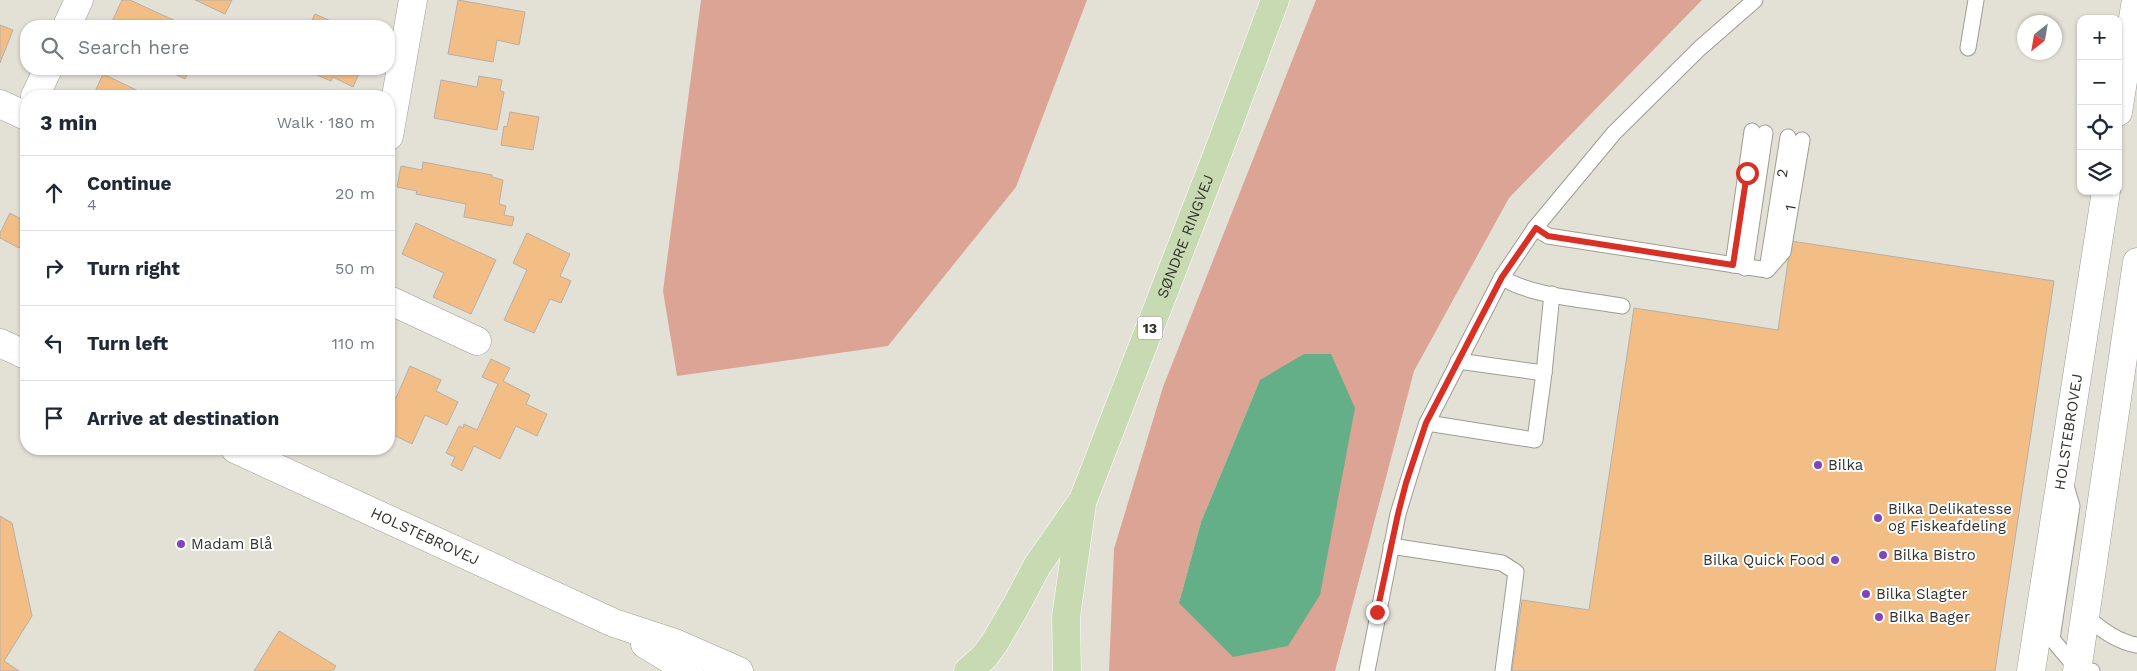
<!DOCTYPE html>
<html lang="en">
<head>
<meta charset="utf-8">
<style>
  body { margin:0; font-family:"Work Sans",sans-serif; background:#f6f6f7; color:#1f2937 }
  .controls { position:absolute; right:15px; top:15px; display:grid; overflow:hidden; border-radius:10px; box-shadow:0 1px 4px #0004 }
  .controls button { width:45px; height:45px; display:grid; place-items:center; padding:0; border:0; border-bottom:1px solid #e0e1e3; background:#fff; color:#1f2937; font:25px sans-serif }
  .compass { position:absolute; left:2017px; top:15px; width:45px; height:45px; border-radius:50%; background:#fff; box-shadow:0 1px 4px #0004; rotate:211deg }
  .stop { position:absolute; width:15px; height:15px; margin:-11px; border:4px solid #d93025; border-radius:50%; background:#fff }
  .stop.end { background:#d93025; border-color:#fff; box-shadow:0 1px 5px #0008 }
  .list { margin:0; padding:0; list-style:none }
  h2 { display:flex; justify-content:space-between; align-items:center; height:65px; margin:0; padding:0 20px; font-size:21px }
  h2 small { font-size:16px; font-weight:400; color:#747a83 }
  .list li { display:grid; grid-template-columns:32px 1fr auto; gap:15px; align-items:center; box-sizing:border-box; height:75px; padding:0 20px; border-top:1px solid #e0e1e3 }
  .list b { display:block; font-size:19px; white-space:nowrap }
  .list p { margin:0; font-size:16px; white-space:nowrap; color:#747a83 }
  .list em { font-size:16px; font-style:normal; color:#747a83 }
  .icon { flex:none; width:28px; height:28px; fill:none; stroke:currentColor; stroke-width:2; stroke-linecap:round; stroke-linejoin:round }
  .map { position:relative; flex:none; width:2137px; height:671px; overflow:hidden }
  .search { position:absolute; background:#fff; box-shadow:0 1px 4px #0004; left:20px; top:20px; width:375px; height:55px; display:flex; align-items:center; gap:12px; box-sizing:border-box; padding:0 18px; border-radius:20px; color:#747a83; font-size:19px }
  .panel { position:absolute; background:#fff; box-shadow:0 1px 4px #0004; left:20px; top:90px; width:375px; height:365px; border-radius:20px }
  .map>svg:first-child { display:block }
  .green { fill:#dba494; fill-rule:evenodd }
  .water { fill:#65af88 }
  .building { fill:#f3be86; stroke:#b7afa7 }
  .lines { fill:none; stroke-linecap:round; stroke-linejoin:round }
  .lane-casing { stroke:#9f9d93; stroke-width:17 }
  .street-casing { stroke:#9f9d93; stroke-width:29 }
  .secondary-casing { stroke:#9f9d93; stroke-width:29 }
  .primary-casing { stroke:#fff; stroke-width:29 }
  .lane { stroke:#fff; stroke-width:15 }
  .street { stroke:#fff; stroke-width:28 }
  .secondary { stroke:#fff; stroke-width:28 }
  .primary { stroke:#c7dab2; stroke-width:28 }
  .route { stroke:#d93025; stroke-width:6 }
  .poi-dot { fill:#8045bb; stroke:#fff; stroke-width:2 }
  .labels { text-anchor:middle; stroke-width:4; stroke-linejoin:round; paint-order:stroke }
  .shield { fill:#fff; stroke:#70706c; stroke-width:1 }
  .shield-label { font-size:14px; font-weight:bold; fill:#33322d }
  .street-label { font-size:15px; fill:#33322d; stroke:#fff }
  .poi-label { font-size:15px; fill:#33322d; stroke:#fff; text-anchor:start }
</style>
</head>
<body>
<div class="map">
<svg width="2137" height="671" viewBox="0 0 2137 671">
  <rect width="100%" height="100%" fill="#e3e1d6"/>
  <g class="green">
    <path d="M 701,0 L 1087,0 L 1016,187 L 888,346 L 677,376 L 663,291 Z"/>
    <path d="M 1316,0 L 1702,0 L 1509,198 L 1414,371 L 1335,671 L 1109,671 L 1114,549 L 1163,387 ZM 1260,380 L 1179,603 L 1201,522 Z"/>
  </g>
  <path class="water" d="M 1304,354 L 1331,354 L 1355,408 L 1320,595 L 1288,646 L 1233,657 L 1179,603 L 1201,522 L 1260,380 Z"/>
  <g class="building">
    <path d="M 122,0 L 130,0 L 180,23 L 178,26 L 110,26 Z"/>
    <path d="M 195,0 L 232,0 L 225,14 Z"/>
    <path d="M 458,0 L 525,12 L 519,45 L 497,40 L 493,62 L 448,54 Z"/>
    <path d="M 315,14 L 342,26 L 309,26 Z"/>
    <path d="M 0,25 L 13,30 L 0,63 Z"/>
    <path d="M 169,69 L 190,69 L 185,79 L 168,71 Z"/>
    <path d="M 314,69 L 361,69 L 353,87 L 333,77 L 331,81 L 317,75 L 318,71 Z"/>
    <path d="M 103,74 L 149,96 L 93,96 Z"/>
    <path d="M 479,76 L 502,80 L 500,91 L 504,92 L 497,130 L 434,118 L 441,80 L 477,87 Z"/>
    <path d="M 510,112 L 539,117 L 533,150 L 501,145 L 504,126 L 507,127 Z"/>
    <path d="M 423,162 L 492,175 L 492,177 L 503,180 L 499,204 L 506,206 L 504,215 L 514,217 L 512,226 L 464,217 L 466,204 L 416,194 L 417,191 L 397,187 L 401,166 L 422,170 Z"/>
    <path d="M 10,213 L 26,222 L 26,242 L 23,240 L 19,248 L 0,238 L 0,233 Z"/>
    <path d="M 416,223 L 496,260 L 471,314 L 433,297 L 444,273 L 402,254 Z"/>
    <path d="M 527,233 L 570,254 L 560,276 L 571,281 L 561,303 L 550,299 L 534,333 L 504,320 L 527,270 L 513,263 Z"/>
    <path d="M 1791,241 L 2054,281 L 1995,671 L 1512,671 L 1522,600 L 1589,610 L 1634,308 L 1778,330 Z"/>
    <path d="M 491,359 L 510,368 L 503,381 L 530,395 L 526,404 L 547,414 L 537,436 L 516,426 L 500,459 L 474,446 L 462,471 L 451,465 L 455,457 L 446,453 L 459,426 L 463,428 L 464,424 L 477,430 L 498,384 L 482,377 Z"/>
    <path d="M 410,366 L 441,380 L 436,391 L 458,402 L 447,425 L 425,415 L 412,444 L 389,433 L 389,395 L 396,398 Z"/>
    <path d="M 0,516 L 12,523 L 32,616 L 4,661 L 19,671 L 0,671 Z"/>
    <path d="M 279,631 L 336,666 L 333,671 L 254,671 Z"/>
  </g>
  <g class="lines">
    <g class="lane-casing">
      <g id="lane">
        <path d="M 1968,48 L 1976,0"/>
        <path d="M 1535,228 L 1548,236 L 1767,270"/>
        <path d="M 1733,265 L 1752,131"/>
        <path d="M 1745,268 L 1765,133"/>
        <path id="s1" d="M 1767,270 L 1783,252 L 1802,140"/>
        <path id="s2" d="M 1767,270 L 1788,137"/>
        <path d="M 1502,277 C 1527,296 1590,300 1622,306"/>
        <path d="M 1544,373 L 1552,294"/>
        <path d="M 1427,423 L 1535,440 L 1544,373 L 1458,361"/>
        <path d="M 2066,486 L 2072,506 L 2052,639 L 2078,670 L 2092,671"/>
        <path d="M 1391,546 L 1502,563 L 1516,572 L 1503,671"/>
        <path d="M 2086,616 C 2100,629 2117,642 2137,645"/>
        <path d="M 1367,671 L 1398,514 L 1416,455 L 1427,423 L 1502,277 L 1535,228 L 1614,133 L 1700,48 L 1755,0"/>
      </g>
    </g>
    <g class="street-casing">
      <g id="street">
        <path d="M 67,26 L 79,0"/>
        <path d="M 35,96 L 48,69"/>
        <path d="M 0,104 L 26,116"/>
        <path d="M 389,136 L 413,0"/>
        <path d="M 389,300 L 477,341"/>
      </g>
    </g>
    <g class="secondary-casing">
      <g id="secondary">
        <path d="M 2118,112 L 2136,0"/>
        <path d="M 0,343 L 26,355"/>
        <path id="s3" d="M 235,449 L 614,623 L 675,643 L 739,671"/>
        <path d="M 645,644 L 689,671"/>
        <path id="s4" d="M 2031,671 L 2106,191"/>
        <path d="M 2077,671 L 2137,262"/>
      </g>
    </g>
    <g class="primary-casing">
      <g id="primary">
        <path id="s5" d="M 968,671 L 984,657 L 995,642 L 1017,604 L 1037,566 L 1083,500 L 1217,155 L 1275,0"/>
        <path d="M 1067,671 L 1066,617 L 1082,504"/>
      </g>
    </g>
    <use href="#lane" class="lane"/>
    <use href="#street" class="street"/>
    <use href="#secondary" class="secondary"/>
    <use href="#primary" class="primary"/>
  </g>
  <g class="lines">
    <path class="route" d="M 1377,612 L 1398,514 L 1406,483 L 1426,423 L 1502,277 L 1536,228 L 1548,236 L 1733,265 L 1747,173"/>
  </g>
  <g class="poi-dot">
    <circle cx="1818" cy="465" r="5"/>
    <circle cx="1878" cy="518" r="5"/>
    <circle cx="181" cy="544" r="5"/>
    <circle cx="1883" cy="555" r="5"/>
    <circle cx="1835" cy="560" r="5"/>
    <circle cx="1866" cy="594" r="5"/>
    <circle cx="1879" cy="617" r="5"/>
  </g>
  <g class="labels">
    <rect class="shield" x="1137.5" y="316.5" width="25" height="23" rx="4"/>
    <g class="shield-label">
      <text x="1150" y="333">13</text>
    </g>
    <g class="street-label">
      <text dy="5" stroke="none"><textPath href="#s2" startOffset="98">2</textPath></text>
      <text dy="5" stroke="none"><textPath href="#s1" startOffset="69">1</textPath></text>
      <text dy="5" stroke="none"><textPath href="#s5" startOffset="490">SØNDRE RINGVEJ</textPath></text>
      <text dy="5" stroke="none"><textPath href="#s4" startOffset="242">HOLSTEBROVEJ</textPath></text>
      <text dy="5" stroke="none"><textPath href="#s3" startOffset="209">HOLSTEBROVEJ</textPath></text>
    </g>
    <g class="poi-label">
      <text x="1828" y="470">Bilka</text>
      <text x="1888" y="514">Bilka Delikatesse<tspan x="1888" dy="17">og Fiskeafdeling</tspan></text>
      <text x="191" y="549">Madam Blå</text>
      <text x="1893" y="560">Bilka Bistro</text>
      <text x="1825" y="565" text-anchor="end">Bilka Quick Food</text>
      <text x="1876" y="599">Bilka Slagter</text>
      <text x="1889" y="622">Bilka Bager</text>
    </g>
  </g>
</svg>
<div class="controls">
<button>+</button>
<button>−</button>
<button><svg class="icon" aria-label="locate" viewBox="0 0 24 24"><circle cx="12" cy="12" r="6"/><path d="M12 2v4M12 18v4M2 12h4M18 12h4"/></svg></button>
<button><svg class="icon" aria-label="layers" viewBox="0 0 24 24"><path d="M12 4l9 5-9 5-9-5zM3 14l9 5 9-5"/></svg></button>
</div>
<svg class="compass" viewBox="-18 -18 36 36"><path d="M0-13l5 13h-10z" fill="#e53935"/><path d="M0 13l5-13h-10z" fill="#747a83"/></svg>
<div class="stop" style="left:1747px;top:173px"></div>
<div class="stop end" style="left:1377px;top:612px"></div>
<div class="search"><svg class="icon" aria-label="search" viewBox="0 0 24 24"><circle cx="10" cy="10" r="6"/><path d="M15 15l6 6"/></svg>Search here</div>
<section class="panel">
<h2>3 min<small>Walk · 180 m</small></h2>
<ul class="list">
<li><svg class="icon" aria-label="ahead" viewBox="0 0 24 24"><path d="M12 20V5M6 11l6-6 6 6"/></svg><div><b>Continue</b><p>4</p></div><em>20 m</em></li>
<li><svg class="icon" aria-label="right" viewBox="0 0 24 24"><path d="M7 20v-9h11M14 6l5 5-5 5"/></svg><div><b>Turn right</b></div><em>50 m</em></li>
<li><svg class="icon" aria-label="left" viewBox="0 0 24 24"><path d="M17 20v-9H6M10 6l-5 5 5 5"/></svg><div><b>Turn left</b></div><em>110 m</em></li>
<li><svg class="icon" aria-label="arrive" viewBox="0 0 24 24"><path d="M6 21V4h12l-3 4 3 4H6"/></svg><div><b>Arrive at destination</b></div></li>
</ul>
</section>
</div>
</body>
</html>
